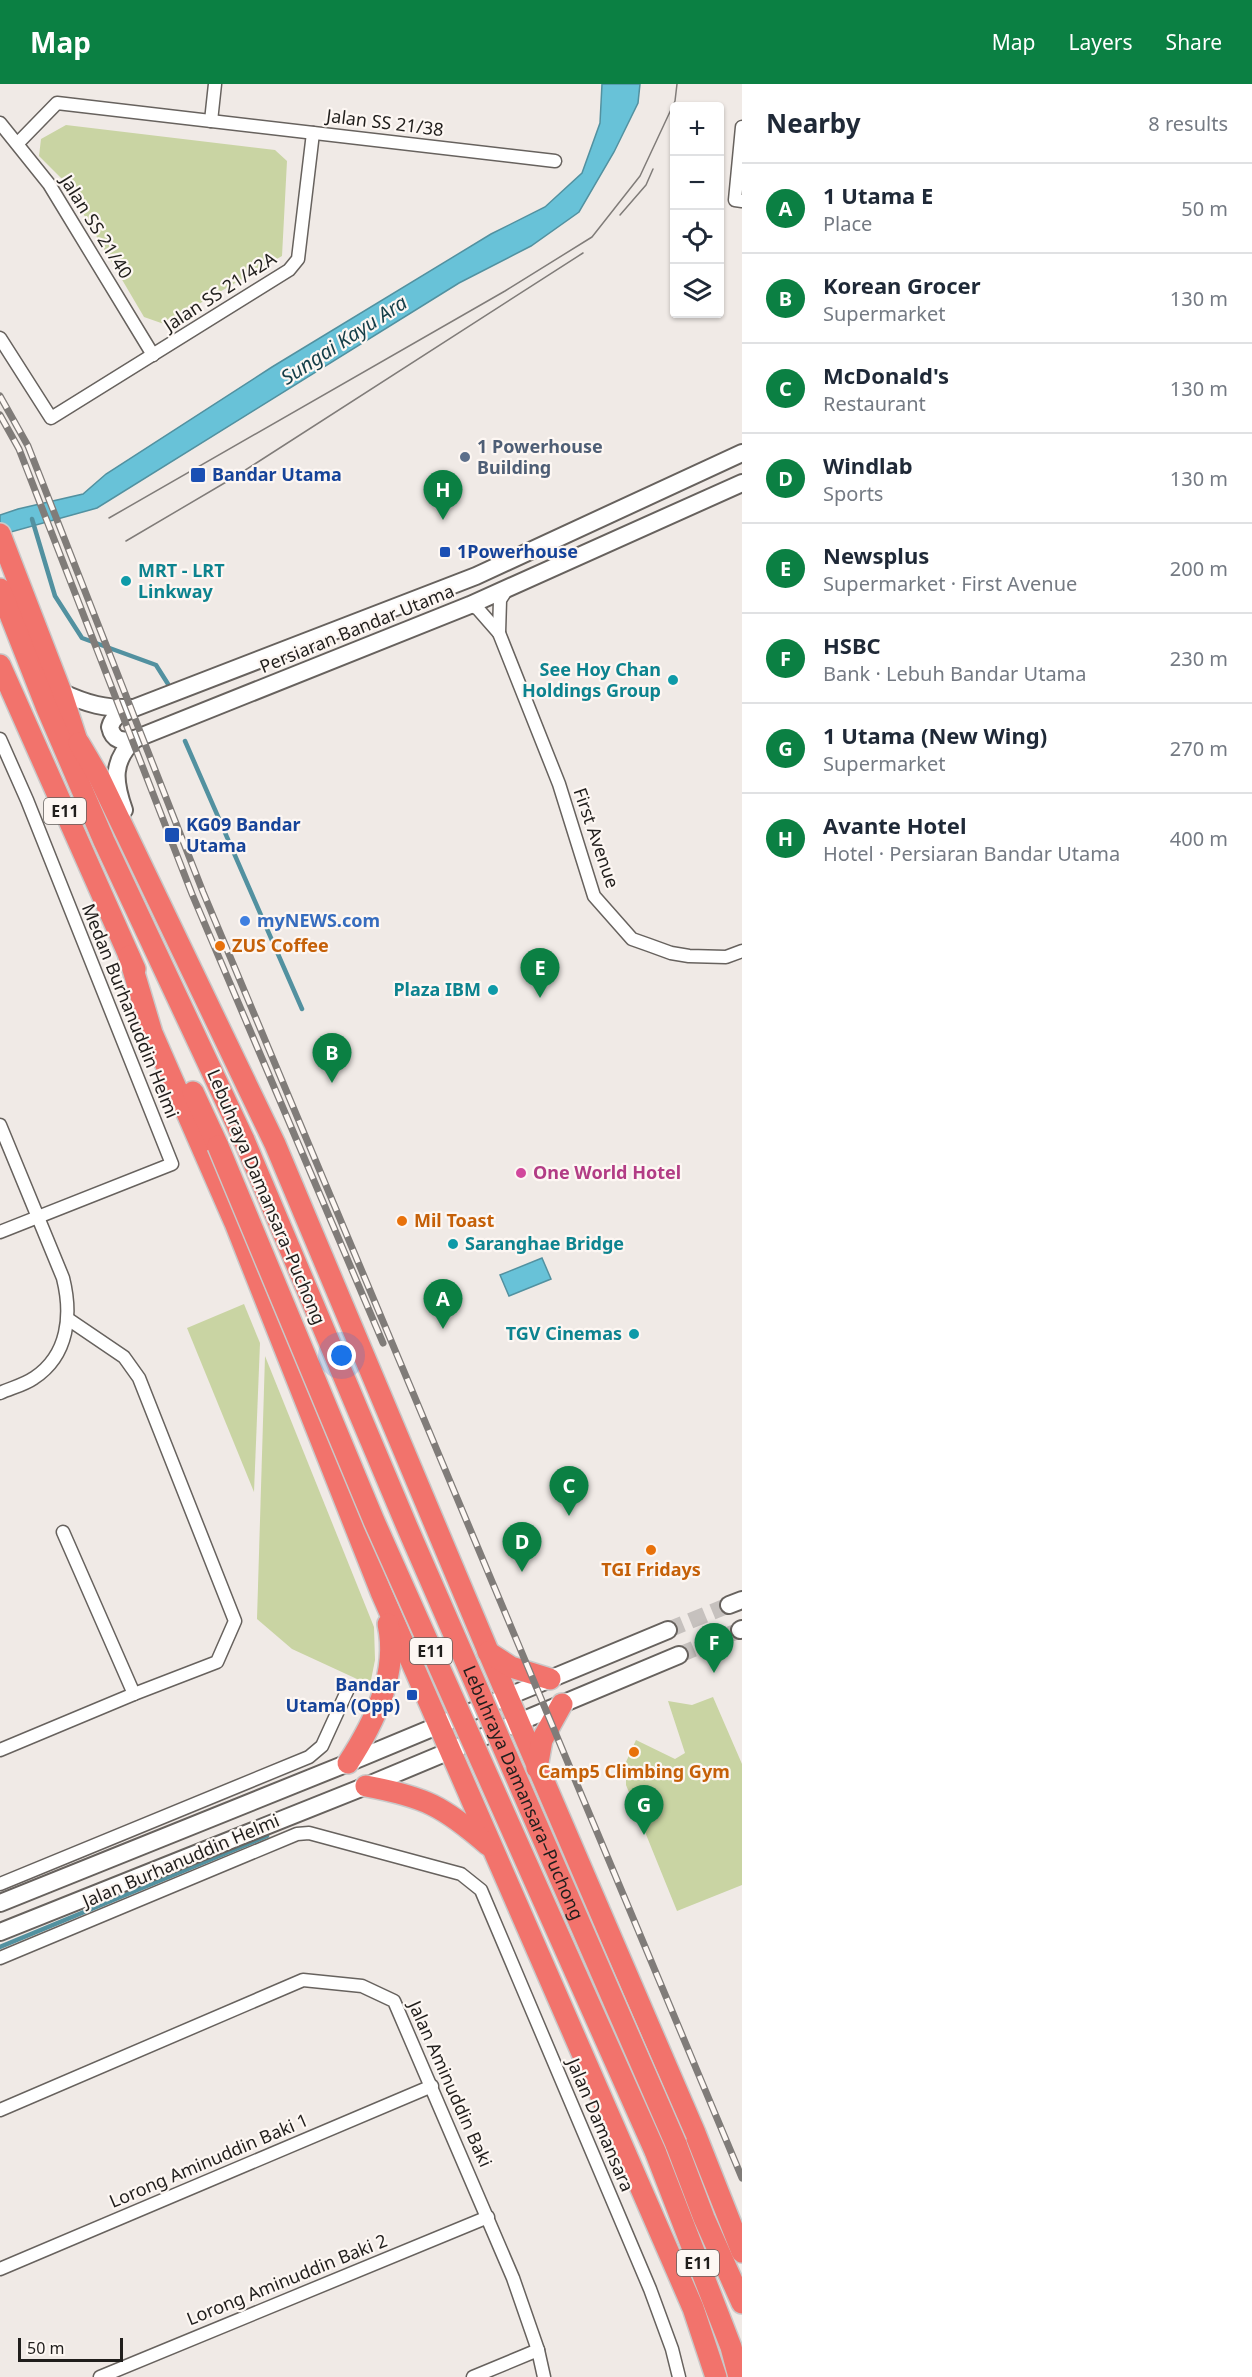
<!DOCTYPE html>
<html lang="en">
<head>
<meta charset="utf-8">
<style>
  body { margin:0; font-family:"Noto Sans",sans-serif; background:#f6f6f7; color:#1f2937 }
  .controls { position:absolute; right:18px; top:18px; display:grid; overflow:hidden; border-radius:6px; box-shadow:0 2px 4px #0004 }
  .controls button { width:54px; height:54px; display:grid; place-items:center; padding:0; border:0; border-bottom:2px solid #e0e1e3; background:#fff; color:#1f2937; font:30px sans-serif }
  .scale { position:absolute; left:18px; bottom:15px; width:105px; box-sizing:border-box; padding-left:6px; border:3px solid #201e1c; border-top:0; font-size:16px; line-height:21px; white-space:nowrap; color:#201e1c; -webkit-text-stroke:4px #fdf7f3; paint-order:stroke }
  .you { position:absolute; left:342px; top:1272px; width:21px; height:21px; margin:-15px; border:4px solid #fff; border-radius:50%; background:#1a73e8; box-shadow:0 0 0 9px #1a73e833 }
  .badge { display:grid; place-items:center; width:39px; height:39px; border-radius:50%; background:#0b8043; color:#fff; font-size:20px; font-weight:700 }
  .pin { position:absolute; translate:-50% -50px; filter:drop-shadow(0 2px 3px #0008) }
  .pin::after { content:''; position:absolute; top:32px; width:21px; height:18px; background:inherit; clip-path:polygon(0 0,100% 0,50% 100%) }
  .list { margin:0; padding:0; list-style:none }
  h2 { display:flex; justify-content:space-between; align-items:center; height:78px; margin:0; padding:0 24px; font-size:26px }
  h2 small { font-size:20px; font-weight:400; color:#747a83 }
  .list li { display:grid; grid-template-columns:39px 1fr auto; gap:18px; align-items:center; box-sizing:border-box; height:90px; padding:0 24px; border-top:2px solid #e0e1e3 }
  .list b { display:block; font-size:22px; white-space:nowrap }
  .list p { margin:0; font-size:20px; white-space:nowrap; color:#747a83 }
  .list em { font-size:20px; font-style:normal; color:#747a83 }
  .icon { flex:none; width:33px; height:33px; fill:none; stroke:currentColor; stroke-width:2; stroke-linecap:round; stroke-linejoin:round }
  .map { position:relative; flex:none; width:742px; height:2293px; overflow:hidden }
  header { display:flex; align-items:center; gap:36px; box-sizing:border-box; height:84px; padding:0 30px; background:#0b8043; color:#fff }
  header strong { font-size:28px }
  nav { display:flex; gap:33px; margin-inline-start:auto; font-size:21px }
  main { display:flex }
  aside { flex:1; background:#fff }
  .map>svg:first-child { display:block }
  .green { fill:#c9d4a3 }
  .water { fill:#68c2d8; stroke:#5291a0; stroke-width:1.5 }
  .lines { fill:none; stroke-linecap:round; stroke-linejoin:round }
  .stream { stroke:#5291a0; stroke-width:4.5 }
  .secondary-tunnel { stroke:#c6c1be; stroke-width:16; stroke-dasharray:16 8; stroke-linecap:butt }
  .street-casing { stroke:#67625e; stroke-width:15 }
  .secondary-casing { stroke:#67625e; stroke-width:20 }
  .highway-casing { stroke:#c9c9c9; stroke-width:24 }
  .street { stroke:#fff; stroke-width:12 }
  .secondary { stroke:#fff; stroke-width:16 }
  .highway { stroke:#f2736c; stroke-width:21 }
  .tram { stroke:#807c79; stroke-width:1.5 }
  .rail-casing { stroke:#807c79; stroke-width:7 }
  .rail { stroke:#fdf7f3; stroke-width:4.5; stroke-dasharray:14; stroke-linecap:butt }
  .highway-bridge-casing { stroke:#c9c9c9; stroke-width:24; stroke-linecap:butt }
  .highway-bridge { stroke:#f2736c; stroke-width:21 }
  .service-dot { fill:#5c6f8a; stroke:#fdf7f3; stroke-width:2 }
  .transit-dot { fill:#1a4fb4; stroke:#fdf7f3; stroke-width:2 }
  .culture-dot { fill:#0f9aa8; stroke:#fdf7f3; stroke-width:2 }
  .shop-dot { fill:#3f7fe0; stroke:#fdf7f3; stroke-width:2 }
  .food-dot { fill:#e8710a; stroke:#fdf7f3; stroke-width:2 }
  .hotel-dot { fill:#d1479c; stroke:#fdf7f3; stroke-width:2 }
  .labels { text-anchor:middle; stroke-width:4.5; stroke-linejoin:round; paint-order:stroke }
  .shield { fill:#fdf7f3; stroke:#625f5c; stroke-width:1.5 }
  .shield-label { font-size:16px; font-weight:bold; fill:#201e1c }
  .street-label { font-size:18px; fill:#201e1c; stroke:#fdf7f3 }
  .service-label { font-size:18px; font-weight:bold; fill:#4e5e75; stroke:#fdf7f3; text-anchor:start }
  .transit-label { font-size:18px; font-weight:bold; fill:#164399; stroke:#fdf7f3; text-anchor:start }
  .culture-label { font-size:18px; font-weight:bold; fill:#0d838f; stroke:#fdf7f3; text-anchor:end }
  .shop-label { font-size:18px; font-weight:bold; fill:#366cbe; stroke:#fdf7f3; text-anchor:start }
  .food-label { font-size:18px; font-weight:bold; fill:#c56008; stroke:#fdf7f3; text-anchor:start }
  .hotel-label { font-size:18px; font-weight:bold; fill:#b23c85; stroke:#fdf7f3; text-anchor:start }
  .water-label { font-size:20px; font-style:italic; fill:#143e48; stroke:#fdf7f3 }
</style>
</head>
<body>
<header>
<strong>Map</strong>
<nav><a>Map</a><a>Layers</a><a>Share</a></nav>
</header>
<main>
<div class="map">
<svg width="742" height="2293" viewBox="0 0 742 2293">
  <rect width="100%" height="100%" fill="#f0eae6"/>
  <g class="green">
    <path d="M 66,41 L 275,66 L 287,77 L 282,172 L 164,240 L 144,233 L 64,97 L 39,72 L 41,55 Z"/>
    <path d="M 244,1220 L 260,1259 L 254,1408 L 187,1244 Z"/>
    <path d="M 265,1272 L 374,1543 L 375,1576 L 370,1601 L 292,1565 L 257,1535 Z"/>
    <path d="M 713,1613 L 742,1680 L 742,1801 L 677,1827 L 626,1701 L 626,1678 L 636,1656 L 675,1675 L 685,1669 L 668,1617 L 692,1621 Z"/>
  </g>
  <g class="water">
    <path d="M 602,0 L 640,0 L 638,19 L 614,68 L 579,128 L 531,162 L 459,199 L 97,424 L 0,451 L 0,431 L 18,425 L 83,410 L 106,390 L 272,283 L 491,150 L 545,123 L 582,89 L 600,39 Z"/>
    <path d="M 542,1174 L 551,1195 L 509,1212 L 500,1191 Z"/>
  </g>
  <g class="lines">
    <g class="stream">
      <path d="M 32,435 L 55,512 L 82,554 L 156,581 L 168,600"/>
      <path d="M 185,657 L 302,925"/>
      <path d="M 0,1863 L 267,1752"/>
    </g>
    <g class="secondary-tunnel">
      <path d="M 668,1546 L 729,1521"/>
      <path d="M 679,1571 L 740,1546"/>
    </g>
    <g class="street-casing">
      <g id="street">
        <path d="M 211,37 L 215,0"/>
        <path d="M 0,39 L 49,100 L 153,271"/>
        <path d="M 742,43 L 735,116 L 742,117"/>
        <path d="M 18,59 L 57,19 L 555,77"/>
        <path d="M 0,254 L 51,334 L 289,186 L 298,175 L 313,49"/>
        <path d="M 507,505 L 500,516 L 499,549 L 559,700 L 594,812 L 632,855 L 649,861 L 671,869 L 689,872 L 726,873 L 742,867"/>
        <path d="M 470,521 L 478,525 L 499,549"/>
        <path d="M 0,655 L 27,716 L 172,1080 L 0,1148"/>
        <path d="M 0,1041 L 63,1194 C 72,1230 69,1271 34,1294 C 24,1301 11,1304 0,1309"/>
        <path d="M 63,1448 L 134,1610"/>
        <path d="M 0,1666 L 134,1610 L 217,1578 L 235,1537 L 139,1294 L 124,1273 L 68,1235"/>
        <path d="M 0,1800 L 309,1673 L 322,1662 L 348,1605"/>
        <path d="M 0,1874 L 297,1750 L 309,1749 L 461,1790 L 481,1806 L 650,2205 L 672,2265 L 679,2293"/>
        <path d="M 0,2026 L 303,1896 L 362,1902 L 394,1917 L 513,2194 L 538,2266 L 544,2293"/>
        <path d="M 0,2185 L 432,2002"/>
        <path d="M 100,2293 L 488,2133"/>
        <path d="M 473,2293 L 538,2266"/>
      </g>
    </g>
    <g class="secondary-casing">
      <g id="secondary">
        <path d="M 61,608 C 87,620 105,625 134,624 L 476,492 L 742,369"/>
        <path d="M 130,626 C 120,630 113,632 110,643 C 113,657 122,658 135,655"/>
        <path d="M 124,726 C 114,698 111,677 135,655 L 470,521 L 742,399"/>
        <path d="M 729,1521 L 742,1516"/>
        <path d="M 740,1546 L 742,1545"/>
        <path d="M 0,1819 L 348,1679 L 668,1546"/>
        <path d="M 0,1848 L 366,1702 L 679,1571"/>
      </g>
    </g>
    <g class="highway-casing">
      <g id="highway">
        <path d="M 0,450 L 61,608 L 82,672"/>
        <path d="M 0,505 L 46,622 L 104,757 L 244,1056"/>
        <path d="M 0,581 L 135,885"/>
        <path d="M 79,659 L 99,693 L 275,1060 L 488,1567 L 695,2049 L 742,2168"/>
        <path d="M 129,872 L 152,949 L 235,1139 L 381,1508 L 693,2224 L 716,2293"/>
        <path d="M 193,1008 L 218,1062"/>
        <path d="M 488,1568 L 511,1583 L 550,1595"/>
        <path d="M 348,1679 C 374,1639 399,1589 388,1540"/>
        <path d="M 537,1684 L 542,1656 L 562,1620"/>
        <path d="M 366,1702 C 425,1713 443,1722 488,1761"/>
        <path d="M 676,2060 L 704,2134 L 742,2219"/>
        <path d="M 655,2067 L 731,2263 L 739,2293"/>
      </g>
    </g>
    <use href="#street" class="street"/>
    <use href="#secondary" class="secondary"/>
    <use href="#highway" class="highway"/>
    <g class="tram">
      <path d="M 620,131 L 646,101 L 653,85"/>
      <path d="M 109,434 L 505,207 L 592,153 L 640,92 L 675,17 L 677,0"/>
      <path d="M 126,457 L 233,394 L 583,169"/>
    </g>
    <g class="rail-casing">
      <g id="rail">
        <path d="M 0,312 L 28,362 L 203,808 L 742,2094"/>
        <path d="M 0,331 L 19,365 L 192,810 L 383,1259"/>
      </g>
    </g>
    <use href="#rail" class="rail"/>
    <g class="highway-bridge-casing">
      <g id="highway-bridge">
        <path id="s1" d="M 244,1056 L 408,1445 L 676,2060"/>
        <path d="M 218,1062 L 374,1437 L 655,2067"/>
      </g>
    </g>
    <use href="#highway-bridge" class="highway-bridge"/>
  </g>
  <circle class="service-dot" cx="465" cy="373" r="6"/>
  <g class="transit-dot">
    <rect x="190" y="383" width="16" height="16" rx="3"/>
    <rect x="439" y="462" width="12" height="12" rx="3"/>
    <rect x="164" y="743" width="16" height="16" rx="3"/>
    <rect x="406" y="1605" width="12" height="12" rx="3"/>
  </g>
  <g class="culture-dot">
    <circle cx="126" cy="497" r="6"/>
    <circle cx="673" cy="596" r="6"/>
    <circle cx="493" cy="906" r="6"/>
    <circle cx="453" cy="1160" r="6"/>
    <circle cx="634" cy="1250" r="6"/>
  </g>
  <circle class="shop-dot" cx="245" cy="837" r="6"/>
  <g class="food-dot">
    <circle cx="220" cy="862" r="6"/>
    <circle cx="402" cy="1137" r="6"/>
    <circle cx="651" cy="1466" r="6"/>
    <circle cx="634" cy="1668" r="6"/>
  </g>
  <circle class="hotel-dot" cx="521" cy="1089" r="6"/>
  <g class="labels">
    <g class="shield">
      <rect x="44" y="714" width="42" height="26" rx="4.5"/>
      <rect x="410" y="1554" width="42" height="26" rx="4.5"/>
      <rect x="677" y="2166" width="42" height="26" rx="4.5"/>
    </g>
    <g class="shield-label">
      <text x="65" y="733">E11</text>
      <text x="431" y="1573">E11</text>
      <text x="698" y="2185">E11</text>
    </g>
    <g class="street-label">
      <text transform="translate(385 39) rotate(7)" y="6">Jalan SS 21/38</text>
      <text transform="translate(96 143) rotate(58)" y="6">Jalan SS 21/40</text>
      <text transform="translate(220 208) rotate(-33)" y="6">Jalan SS 21/42A</text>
      <text transform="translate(357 545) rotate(-22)" y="6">Persiaran Bandar Utama</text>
      <text transform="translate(596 754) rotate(71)" y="6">First Avenue</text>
      <text transform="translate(130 927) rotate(68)" y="6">Medan Burhanuddin Helmi</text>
      <text transform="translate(266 1113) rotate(67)" y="6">Lebuhraya Damansara–Puchong</text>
      <text dy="6" stroke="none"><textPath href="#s1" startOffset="710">Lebuhraya Damansara–Puchong</textPath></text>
      <text transform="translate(181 1777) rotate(-23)" y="6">Jalan Burhanuddin Helmi</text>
      <text transform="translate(450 2000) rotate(66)" y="6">Jalan Aminuddin Baki</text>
      <text transform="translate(600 2041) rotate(67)" y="6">Jalan Damansara</text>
      <text transform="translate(209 2077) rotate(-23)" y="6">Lorong Aminuddin Baki 1</text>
      <text transform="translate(287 2196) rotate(-22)" y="6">Lorong Aminuddin Baki 2</text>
    </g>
    <g class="service-label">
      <text x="477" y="369">1 Powerhouse<tspan x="477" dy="21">Building</tspan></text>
    </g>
    <g class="transit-label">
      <text x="212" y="397">Bandar Utama</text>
      <text x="457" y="474">1Powerhouse</text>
      <text x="186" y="747">KG09 Bandar<tspan x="186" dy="21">Utama</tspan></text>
      <text x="400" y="1607" text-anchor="end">Bandar<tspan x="400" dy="21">Utama (Opp)</tspan></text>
    </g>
    <g class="culture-label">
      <text x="138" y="493" text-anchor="start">MRT - LRT<tspan x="138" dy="21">Linkway</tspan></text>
      <text x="661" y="592">See Hoy Chan<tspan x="661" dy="21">Holdings Group</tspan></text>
      <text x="481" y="912">Plaza IBM</text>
      <text x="465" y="1166" text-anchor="start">Saranghae Bridge</text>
      <text x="622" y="1256">TGV Cinemas</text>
    </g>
    <g class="shop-label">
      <text x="257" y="843">myNEWS.com</text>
    </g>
    <g class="food-label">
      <text x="232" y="868">ZUS Coffee</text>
      <text x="414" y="1143">Mil Toast</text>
      <text x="651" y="1492" text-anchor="middle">TGI Fridays</text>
      <text x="634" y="1694" text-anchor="middle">Camp5 Climbing Gym</text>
    </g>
    <g class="hotel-label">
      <text x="533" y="1095">One World Hotel</text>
    </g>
    <g class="water-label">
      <text transform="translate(344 256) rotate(-33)" y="7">Sungai Kayu Ara</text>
    </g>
  </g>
</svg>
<div class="controls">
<button>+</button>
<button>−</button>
<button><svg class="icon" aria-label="locate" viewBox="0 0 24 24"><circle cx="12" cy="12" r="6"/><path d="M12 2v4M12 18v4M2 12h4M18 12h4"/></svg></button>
<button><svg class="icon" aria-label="layers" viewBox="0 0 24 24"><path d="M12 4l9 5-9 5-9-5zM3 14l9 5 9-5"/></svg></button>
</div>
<div class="scale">50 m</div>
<div class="you"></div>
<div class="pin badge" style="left:443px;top:1245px">A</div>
<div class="pin badge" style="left:332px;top:999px">B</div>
<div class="pin badge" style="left:569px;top:1432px">C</div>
<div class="pin badge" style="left:522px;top:1488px">D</div>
<div class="pin badge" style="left:540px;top:914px">E</div>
<div class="pin badge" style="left:714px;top:1589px">F</div>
<div class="pin badge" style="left:644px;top:1751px">G</div>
<div class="pin badge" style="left:443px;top:436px">H</div>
</div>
<aside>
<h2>Nearby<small>8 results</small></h2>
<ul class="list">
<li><span class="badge">A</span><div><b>1 Utama E</b><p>Place</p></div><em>50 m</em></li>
<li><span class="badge">B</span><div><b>Korean Grocer</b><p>Supermarket</p></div><em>130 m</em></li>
<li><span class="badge">C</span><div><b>McDonald's</b><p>Restaurant</p></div><em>130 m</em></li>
<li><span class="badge">D</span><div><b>Windlab</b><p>Sports</p></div><em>130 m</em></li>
<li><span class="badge">E</span><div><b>Newsplus</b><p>Supermarket · First Avenue</p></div><em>200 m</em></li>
<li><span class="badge">F</span><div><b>HSBC</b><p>Bank · Lebuh Bandar Utama</p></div><em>230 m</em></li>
<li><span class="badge">G</span><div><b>1 Utama (New Wing)</b><p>Supermarket</p></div><em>270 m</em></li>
<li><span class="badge">H</span><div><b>Avante Hotel</b><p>Hotel · Persiaran Bandar Utama</p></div><em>400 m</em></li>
</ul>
</aside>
</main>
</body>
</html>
